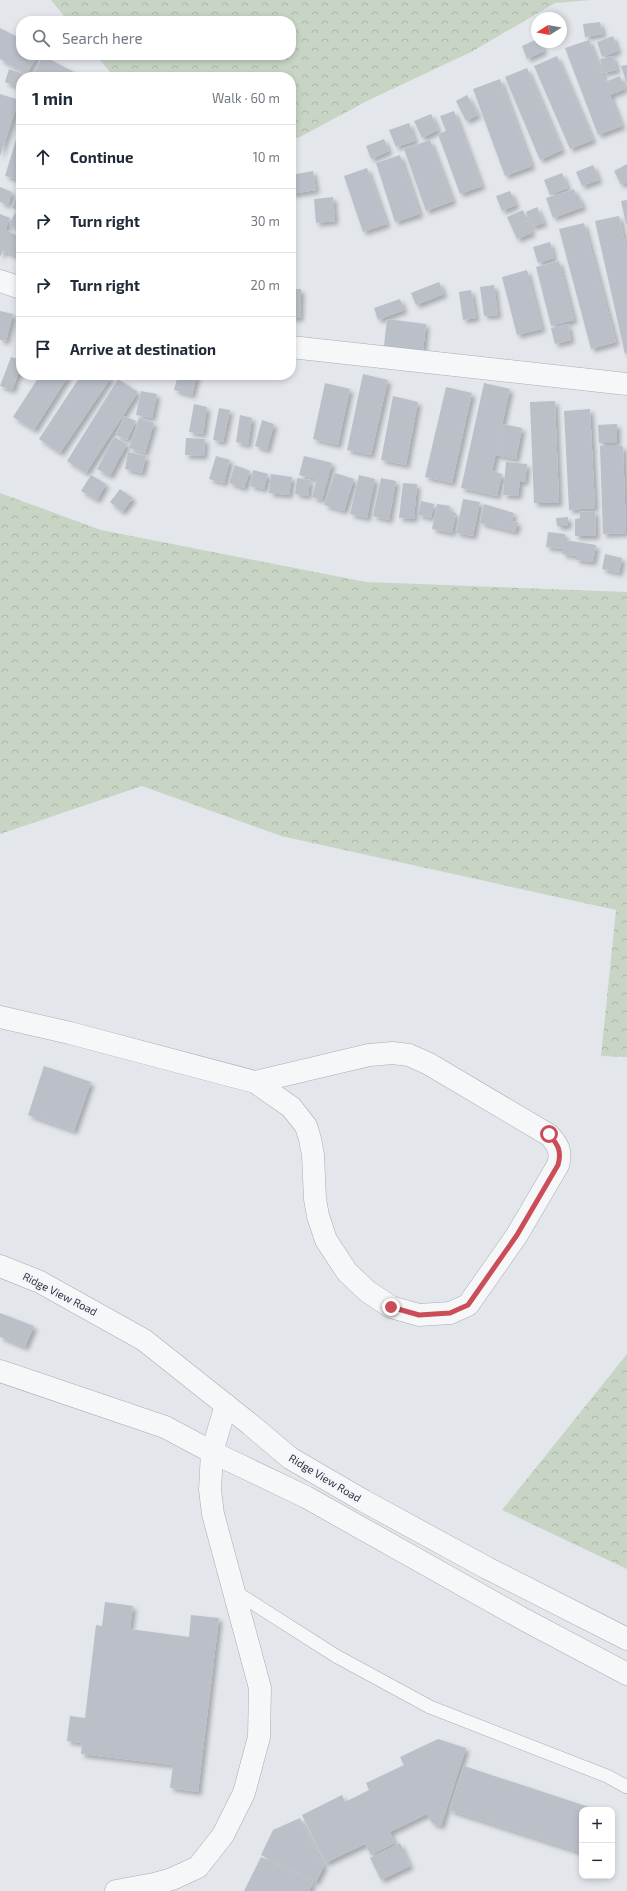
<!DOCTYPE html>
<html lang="en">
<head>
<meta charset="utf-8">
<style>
  body { margin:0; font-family:"Exo 2",sans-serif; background:#f6f6f7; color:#1f2937 }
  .controls { position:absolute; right:12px; bottom:12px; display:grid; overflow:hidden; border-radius:8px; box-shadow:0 2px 6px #0003 }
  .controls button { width:36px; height:36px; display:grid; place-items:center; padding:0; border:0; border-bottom:1px solid #e0e1e3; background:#fff; color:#1f2937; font:20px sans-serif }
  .compass { position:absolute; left:531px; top:12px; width:36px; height:36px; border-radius:50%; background:#fff; box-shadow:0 2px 6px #0003; rotate:259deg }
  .stop { position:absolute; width:12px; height:12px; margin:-9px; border:3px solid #cb4d58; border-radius:50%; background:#fff }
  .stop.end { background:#cb4d58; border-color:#fff; box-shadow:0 1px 4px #0008 }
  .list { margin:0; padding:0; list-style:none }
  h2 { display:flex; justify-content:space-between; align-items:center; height:52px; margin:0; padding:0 16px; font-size:17px }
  h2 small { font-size:13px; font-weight:400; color:#747a83 }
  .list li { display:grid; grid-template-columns:26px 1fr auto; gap:12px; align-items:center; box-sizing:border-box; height:64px; padding:0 16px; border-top:1px solid #e0e1e3 }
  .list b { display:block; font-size:15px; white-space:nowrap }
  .list em { font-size:13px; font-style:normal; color:#747a83 }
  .icon { flex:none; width:22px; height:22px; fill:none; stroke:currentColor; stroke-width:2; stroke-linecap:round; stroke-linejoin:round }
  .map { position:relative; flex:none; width:627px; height:1891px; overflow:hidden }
  .search { position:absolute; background:#fff; box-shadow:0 2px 6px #0003; left:16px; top:16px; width:280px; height:44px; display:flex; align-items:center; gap:10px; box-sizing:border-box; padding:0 14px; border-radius:16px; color:#747a83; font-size:15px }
  .panel { position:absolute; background:#fff; box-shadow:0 2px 6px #0003; left:16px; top:72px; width:280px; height:308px; border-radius:16px }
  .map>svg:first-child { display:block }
  .forest { fill:url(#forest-crowns) }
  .building { fill:#bbbfc8; filter:url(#shadow) }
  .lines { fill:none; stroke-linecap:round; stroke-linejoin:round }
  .lane-casing { stroke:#a8adb5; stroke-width:14 }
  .street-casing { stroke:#a8adb5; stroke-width:23 }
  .lane { stroke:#f6f7f9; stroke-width:13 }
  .street { stroke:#f6f7f9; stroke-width:22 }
  .route { stroke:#cb4d58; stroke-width:5 }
  .labels { text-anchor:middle; stroke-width:4; stroke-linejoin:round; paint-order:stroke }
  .street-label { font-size:11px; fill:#2b3343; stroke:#f3f5f8 }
</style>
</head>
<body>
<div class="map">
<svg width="627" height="1891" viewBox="0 0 627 1891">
  <defs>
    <pattern id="forest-crowns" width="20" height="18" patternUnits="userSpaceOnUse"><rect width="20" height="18" fill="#c8d5c5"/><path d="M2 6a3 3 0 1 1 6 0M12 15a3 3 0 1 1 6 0" fill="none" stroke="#acb7aa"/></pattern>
    <filter id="shadow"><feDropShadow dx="3.5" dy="3.5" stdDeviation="2" flood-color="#0004"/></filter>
  </defs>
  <rect width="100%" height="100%" fill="#e3e6eb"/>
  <g class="forest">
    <path d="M 51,0 L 591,0 L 555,3 L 471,52 L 369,100 L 298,138 L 291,135 L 291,77 L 114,77 L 96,55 L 291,55 L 291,21 L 68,21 Z"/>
    <path d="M 0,493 L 101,530 L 366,582 L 627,592 L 627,1057 L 601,1056 L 616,910 L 281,836 L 142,786 L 0,834 Z"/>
    <path d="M 627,1354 L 627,1569 L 502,1510 Z"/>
  </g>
  <g class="building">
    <path d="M 600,22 L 603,34 L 585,37 L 583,24 Z"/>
    <path d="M 0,28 L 21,39 L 21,55 L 38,55 L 27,74 L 0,59 Z"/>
    <path d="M 613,36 L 618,51 L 602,57 L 597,42 Z"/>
    <path d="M 537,39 L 537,42 L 540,42 L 544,51 L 527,59 L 522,46 Z"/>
    <path d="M 589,40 L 605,82 L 620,76 L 625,89 L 610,95 L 622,126 L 598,135 L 565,48 Z"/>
    <path d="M 43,56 L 74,72 L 71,77 L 36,77 L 33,75 Z"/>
    <path d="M 557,56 L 593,140 L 570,149 L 534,66 Z"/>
    <path d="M 613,56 L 617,70 L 603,73 L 600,59 Z"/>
    <path d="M 627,65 L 627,84 L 621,66 Z"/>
    <path d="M 527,68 L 562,150 L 540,160 L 505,77 Z"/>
    <path d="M 9,69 L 26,75 L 25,77 L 21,77 L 21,88 L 5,82 Z"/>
    <path d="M 500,79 L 532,166 L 505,176 L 473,89 Z"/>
    <path d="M 0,94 L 19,100 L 0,156 Z"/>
    <path d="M 467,95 L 478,115 L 466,121 L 456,101 Z"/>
    <path d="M 454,111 L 482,186 L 460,194 L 438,134 L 446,131 L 440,116 Z"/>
    <path d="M 431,114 L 438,130 L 422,138 L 414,121 Z"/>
    <path d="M 21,123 L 21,180 L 5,176 Z"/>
    <path d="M 409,123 L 415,141 L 396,147 L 389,130 Z"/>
    <path d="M 384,139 L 389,151 L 371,159 L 366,146 Z"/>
    <path d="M 430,140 L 453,201 L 426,211 L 404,149 Z"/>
    <path d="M 400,155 L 420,214 L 395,222 L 376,163 Z"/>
    <path d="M 627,164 L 627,182 L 621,185 L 614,171 Z"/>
    <path d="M 593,165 L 599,180 L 582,186 L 576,172 Z"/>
    <path d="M 367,168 L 387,224 L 363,232 L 344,176 Z"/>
    <path d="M 313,171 L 316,190 L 291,194 L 291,175 Z"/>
    <path d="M 562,173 L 568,188 L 550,195 L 544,180 Z"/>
    <path d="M 0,187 L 12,192 L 8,205 L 0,202 Z"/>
    <path d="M 574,189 L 577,197 L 579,197 L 583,207 L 553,218 L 546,198 Z"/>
    <path d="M 510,191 L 516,205 L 502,211 L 496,196 Z"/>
    <path d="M 18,193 L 21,194 L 21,212 L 12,208 Z"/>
    <path d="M 333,197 L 335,221 L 316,223 L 314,199 Z"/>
    <path d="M 627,200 L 627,224 L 626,224 L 621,201 Z"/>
    <path d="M 537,207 L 544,223 L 532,227 L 526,212 Z"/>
    <path d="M 523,210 L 532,233 L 517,239 L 507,217 Z"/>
    <path d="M 15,213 L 21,216 L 21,231 L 9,225 Z"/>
    <path d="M 0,214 L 10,218 L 5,230 L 21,237 L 21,244 L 16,256 L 3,251 L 0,257 Z"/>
    <path d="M 619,216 L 627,251 L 627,353 L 625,354 L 595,221 Z"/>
    <path d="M 584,223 L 616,342 L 591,349 L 559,229 Z"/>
    <path d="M 550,242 L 554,258 L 538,263 L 533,247 Z"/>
    <path d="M 559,261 L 574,320 L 551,326 L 536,267 Z"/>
    <path d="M 527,270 L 542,329 L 517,335 L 502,277 Z"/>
    <path d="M 439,282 L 444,294 L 416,305 L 411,293 Z"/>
    <path d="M 494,285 L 498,315 L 484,316 L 480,287 Z"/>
    <path d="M 291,289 L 301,289 L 300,318 L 291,318 Z"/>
    <path d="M 471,290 L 476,318 L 463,320 L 459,292 Z"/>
    <path d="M 400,299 L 404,310 L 378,320 L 374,308 Z"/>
    <path d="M 0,311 L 13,314 L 6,341 L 0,340 Z"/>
    <path d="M 387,319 L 426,324 L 423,351 L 384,346 Z"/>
    <path d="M 568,324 L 571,340 L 555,344 L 551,328 Z"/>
    <path d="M 11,357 L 21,360 L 21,367 L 12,390 L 0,386 Z"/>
    <path d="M 363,374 L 388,380 L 371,455 L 347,450 Z"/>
    <path d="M 40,375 L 69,375 L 34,430 L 13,417 Z"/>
    <path d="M 81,375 L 112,376 L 60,453 L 39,439 Z"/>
    <path d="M 178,375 L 197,375 L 192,395 L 174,390 Z"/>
    <path d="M 118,379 L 138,392 L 86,473 L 67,461 Z"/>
    <path d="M 325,383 L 350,389 L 338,445 L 313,439 Z"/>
    <path d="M 484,383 L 510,389 L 492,471 L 502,474 L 497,496 L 461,488 Z"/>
    <path d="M 446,387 L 472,393 L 452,483 L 425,477 Z"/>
    <path d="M 141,391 L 157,394 L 152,418 L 136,415 Z"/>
    <path d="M 393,396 L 418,402 L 406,465 L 381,460 Z"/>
    <path d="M 555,401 L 559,503 L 534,503 L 530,402 Z"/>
    <path d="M 194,404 L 207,407 L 203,434 L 189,432 Z"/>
    <path d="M 219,408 L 230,410 L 223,442 L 213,440 Z"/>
    <path d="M 590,409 L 595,508 L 569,510 L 564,411 Z"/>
    <path d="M 240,415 L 252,418 L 248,445 L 236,442 Z"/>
    <path d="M 124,416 L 136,421 L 127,440 L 116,435 Z"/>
    <path d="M 139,418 L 154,423 L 145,453 L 129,448 Z"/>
    <path d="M 262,420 L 274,424 L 267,450 L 255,446 Z"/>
    <path d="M 503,424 L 522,428 L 516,459 L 496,455 Z"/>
    <path d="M 617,424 L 617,443 L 599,443 L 598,425 Z"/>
    <path d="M 114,437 L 127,444 L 110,476 L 97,469 Z"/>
    <path d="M 186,438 L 205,439 L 204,456 L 185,455 Z"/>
    <path d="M 600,446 L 623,446 L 626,533 L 603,534 Z"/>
    <path d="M 128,452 L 146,456 L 142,473 L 125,469 Z"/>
    <path d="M 216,456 L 230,460 L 224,483 L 209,479 Z"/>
    <path d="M 304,456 L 332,463 L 322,500 L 312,497 L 317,479 L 299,475 Z"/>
    <path d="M 506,462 L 527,464 L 525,482 L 520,481 L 518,496 L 503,495 Z"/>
    <path d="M 235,465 L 250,471 L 244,488 L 229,483 Z"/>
    <path d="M 253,470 L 268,474 L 264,489 L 250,486 Z"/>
    <path d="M 335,473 L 354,479 L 344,511 L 324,505 Z"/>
    <path d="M 271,474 L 292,477 L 289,495 L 269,493 Z"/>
    <path d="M 91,475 L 106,484 L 97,500 L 81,491 Z"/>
    <path d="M 359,475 L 375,479 L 367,518 L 350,514 Z"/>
    <path d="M 297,478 L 310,480 L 308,496 L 295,494 Z"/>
    <path d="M 381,478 L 396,481 L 389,520 L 373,516 Z"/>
    <path d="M 403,483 L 417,484 L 414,519 L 399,518 Z"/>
    <path d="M 120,489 L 133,498 L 122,512 L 110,502 Z"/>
    <path d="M 463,499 L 480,502 L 473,536 L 456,533 Z"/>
    <path d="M 421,501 L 434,504 L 431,518 L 418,515 Z"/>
    <path d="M 437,504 L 450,506 L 449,511 L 456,513 L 452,533 L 432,529 Z"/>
    <path d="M 484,504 L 514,513 L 512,521 L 518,522 L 515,532 L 480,523 Z"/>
    <path d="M 595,511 L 596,536 L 575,536 L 575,519 L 580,518 L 580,512 Z"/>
    <path d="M 568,517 L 568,526 L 557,526 L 556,518 Z"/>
    <path d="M 548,532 L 565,534 L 565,540 L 596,545 L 593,562 L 576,560 L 576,556 L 562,554 L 563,549 L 546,547 Z"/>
    <path d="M 605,554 L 622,558 L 619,573 L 602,569 Z"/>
    <path d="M 44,1066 L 91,1082 L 74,1131 L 28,1115 Z"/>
    <path d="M 0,1313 L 34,1326 L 25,1347 L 0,1337 Z"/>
    <path d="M 105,1602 L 133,1606 L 130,1629 L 189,1637 L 191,1615 L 219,1618 L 198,1792 L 170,1788 L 173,1765 L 81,1754 L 82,1743 L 67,1741 L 70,1716 L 85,1718 L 96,1625 L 102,1626 Z"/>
    <path d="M 438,1739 L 466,1748 L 441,1826 L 432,1823 L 427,1814 L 390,1832 L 395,1843 L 371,1855 L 365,1844 L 325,1863 L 302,1815 L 342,1795 L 345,1802 L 369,1790 L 366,1783 L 404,1765 L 400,1757 Z"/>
    <path d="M 464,1766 L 598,1810 L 582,1810 L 582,1853 L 449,1810 Z"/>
    <path d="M 300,1818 L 324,1866 L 316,1882 L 261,1855 L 273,1830 Z"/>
    <path d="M 400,1843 L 410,1866 L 381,1880 L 370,1858 Z"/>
    <path d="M 261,1857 L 313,1882 L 309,1891 L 244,1891 Z"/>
  </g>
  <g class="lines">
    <g class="lane-casing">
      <path id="lane" d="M 234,1591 L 336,1656 L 430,1707 L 607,1776 L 627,1787"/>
    </g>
    <g class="street-casing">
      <g id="street">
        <path d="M 0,281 L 21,288"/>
        <path d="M 291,347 L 627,384"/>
        <path d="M 0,1017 L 70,1033 L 255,1082 L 291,1107 L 306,1126 L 310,1139 L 313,1155 L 315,1199 L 318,1216 L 326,1240 L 347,1272 L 367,1291 L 391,1307 L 419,1315 L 450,1313 L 468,1305 L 517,1235 L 558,1165 C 562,1151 558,1145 549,1135 L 429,1064 L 409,1055 L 393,1053 L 369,1055 L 255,1082"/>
        <path d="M 0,1266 L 40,1282 L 144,1340 L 251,1425 L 290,1458 L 364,1501 L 487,1568 L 627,1639"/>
        <path d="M 0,1371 L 165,1427 L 212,1452 L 306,1497 L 525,1620 L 627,1674"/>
        <path d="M 116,1891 L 154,1884 L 172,1879 L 198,1867 L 223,1835 L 244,1793 L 259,1737 L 260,1688 L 213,1514 L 210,1490 L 212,1452 L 226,1405"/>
      </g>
    </g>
    <use href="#lane" class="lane"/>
    <use href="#street" class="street"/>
  </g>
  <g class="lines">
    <path class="route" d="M 391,1307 L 419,1315 L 450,1313 L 468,1305 L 517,1235 L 558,1165 C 562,1151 558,1145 549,1134"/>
  </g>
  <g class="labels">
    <g class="street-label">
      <text transform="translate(60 1294) rotate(27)" y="4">Ridge View Road</text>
      <text transform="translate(325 1478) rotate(31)" y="4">Ridge View Road</text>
    </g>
  </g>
</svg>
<div class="controls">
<button>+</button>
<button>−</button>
</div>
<svg class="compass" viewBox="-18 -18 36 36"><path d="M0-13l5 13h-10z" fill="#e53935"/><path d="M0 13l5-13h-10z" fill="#747a83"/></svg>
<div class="stop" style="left:549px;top:1134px"></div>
<div class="stop end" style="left:391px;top:1307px"></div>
<div class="search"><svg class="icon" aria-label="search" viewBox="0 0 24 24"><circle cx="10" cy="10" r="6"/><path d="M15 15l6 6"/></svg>Search here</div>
<section class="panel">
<h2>1 min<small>Walk · 60 m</small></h2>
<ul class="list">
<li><svg class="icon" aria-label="ahead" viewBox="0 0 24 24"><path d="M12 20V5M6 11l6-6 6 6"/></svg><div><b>Continue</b></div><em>10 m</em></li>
<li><svg class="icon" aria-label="right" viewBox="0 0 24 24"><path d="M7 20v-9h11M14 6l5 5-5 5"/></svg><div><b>Turn right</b></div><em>30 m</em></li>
<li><svg class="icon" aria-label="right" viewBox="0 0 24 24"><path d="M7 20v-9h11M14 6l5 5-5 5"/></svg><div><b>Turn right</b></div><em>20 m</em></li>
<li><svg class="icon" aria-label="arrive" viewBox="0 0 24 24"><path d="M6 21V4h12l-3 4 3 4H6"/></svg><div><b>Arrive at destination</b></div></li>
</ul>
</section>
</div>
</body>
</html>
